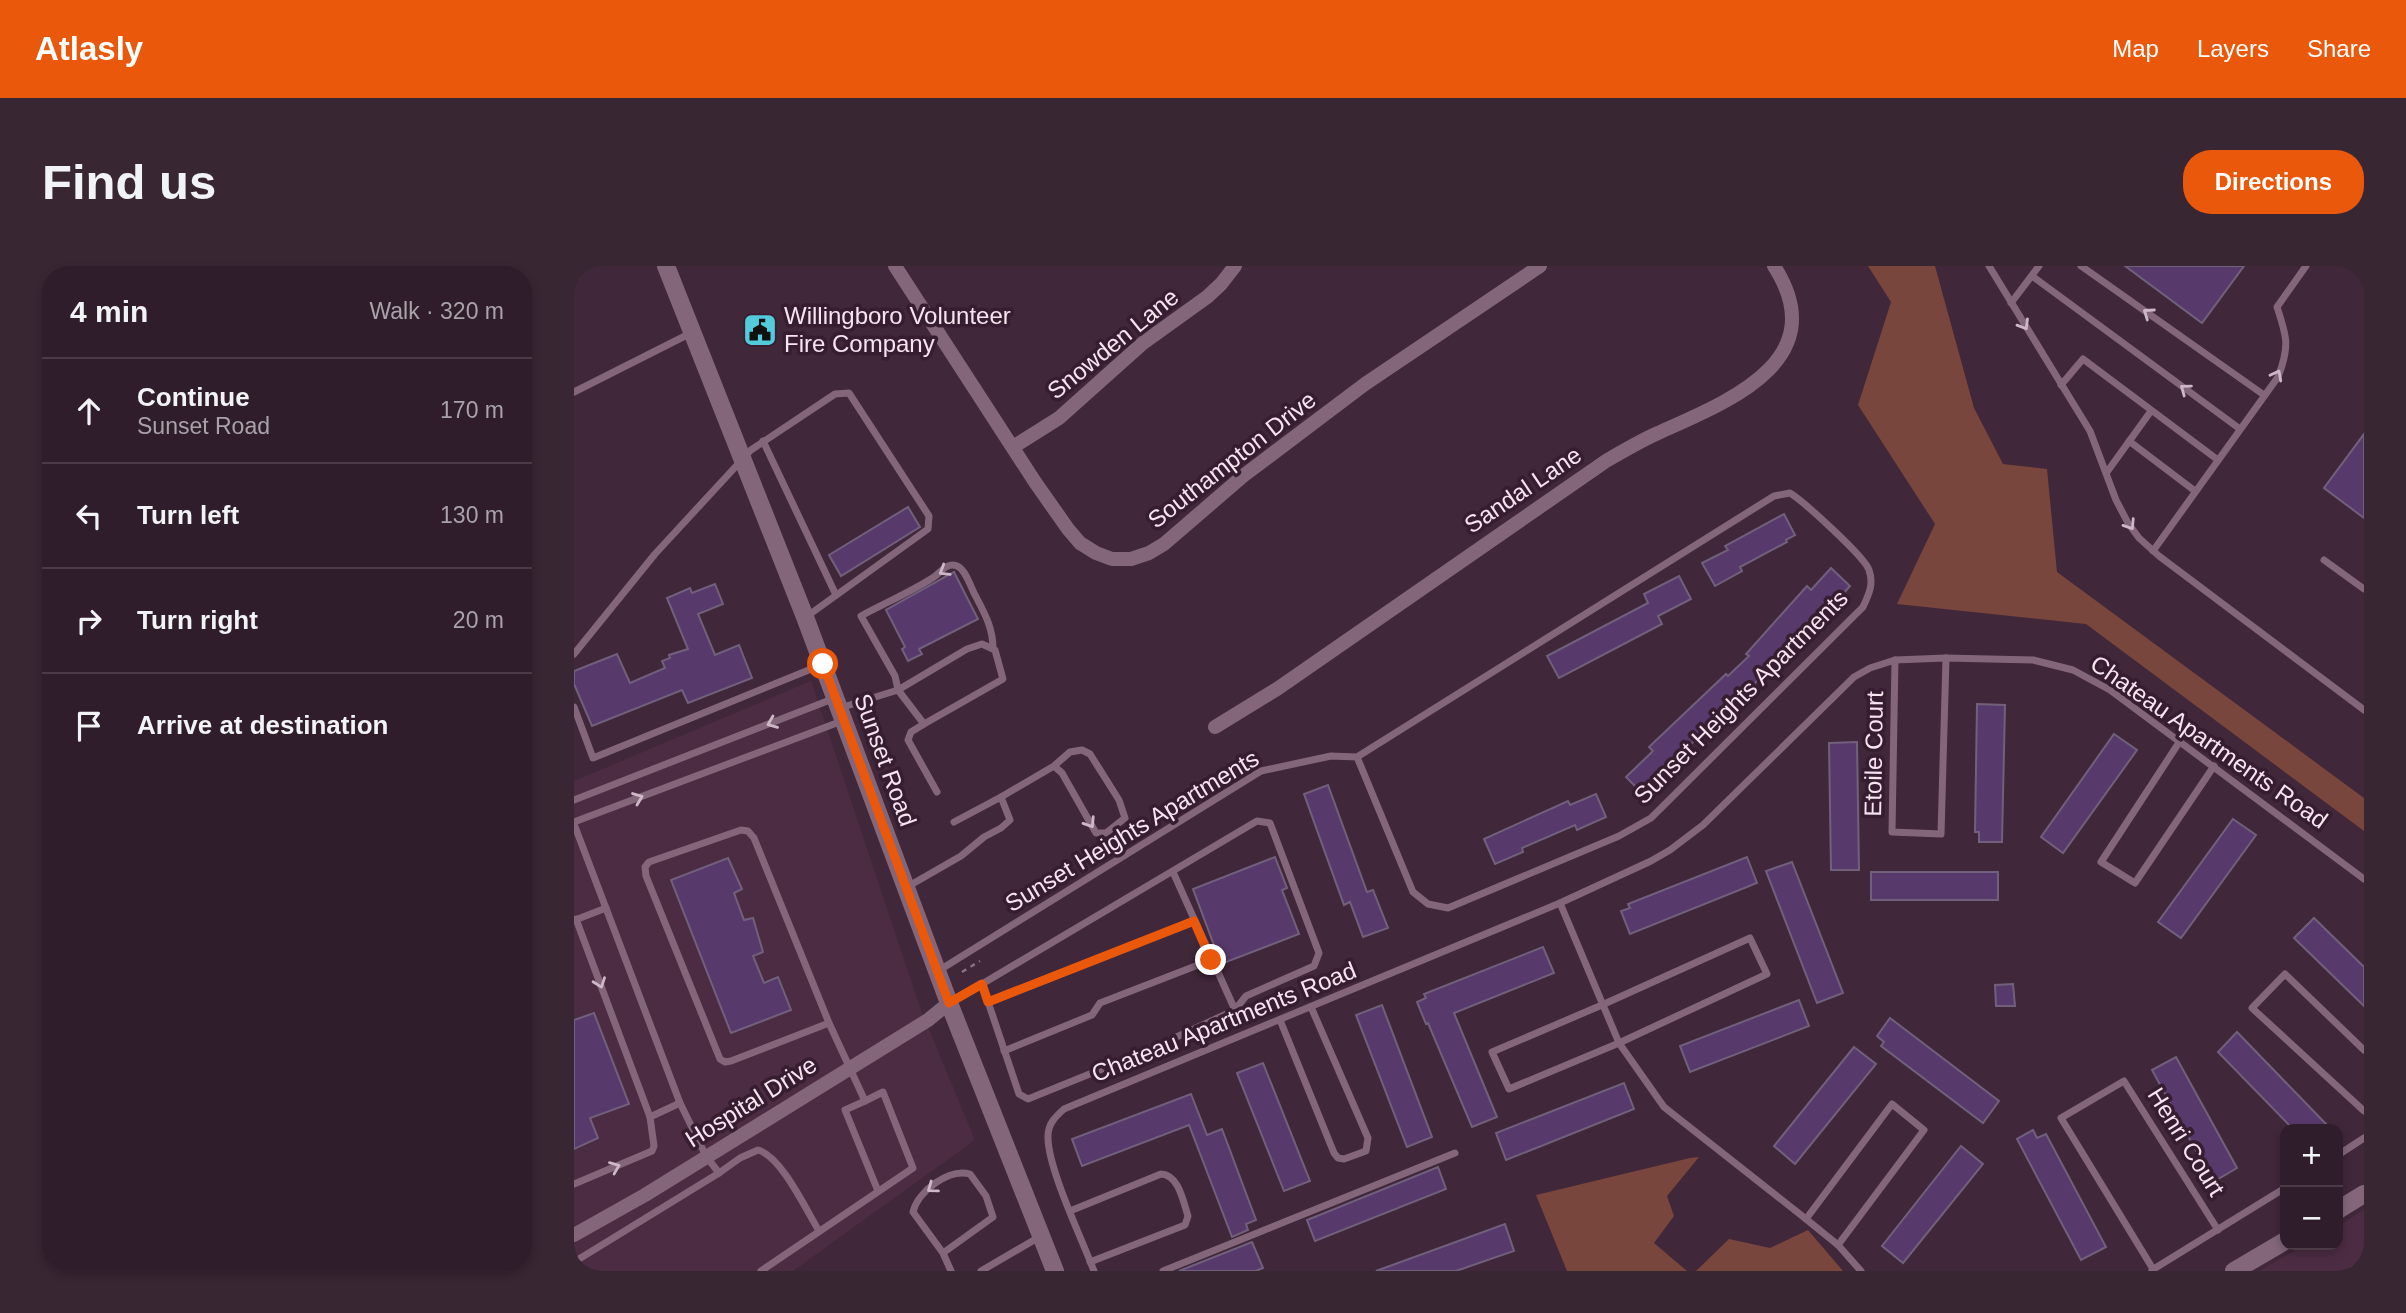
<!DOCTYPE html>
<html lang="en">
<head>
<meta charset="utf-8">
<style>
  body { margin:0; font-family:Arial,sans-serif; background:#382633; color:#f1f3f6 }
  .controls { position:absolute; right:21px; bottom:21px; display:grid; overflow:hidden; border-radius:14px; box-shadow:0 4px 10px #0003 }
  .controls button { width:63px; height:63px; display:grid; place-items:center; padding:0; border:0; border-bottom:2px solid #4b3b47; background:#301d2b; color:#f1f3f6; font:35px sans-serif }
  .stop { position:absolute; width:21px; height:21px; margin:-16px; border:5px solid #ea580c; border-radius:50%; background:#fff }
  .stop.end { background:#ea580c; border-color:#fff; box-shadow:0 2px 7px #0008 }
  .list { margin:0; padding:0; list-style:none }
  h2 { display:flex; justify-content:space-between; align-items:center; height:91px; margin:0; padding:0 28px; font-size:30px }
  h2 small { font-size:23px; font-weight:400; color:#a8a2a9 }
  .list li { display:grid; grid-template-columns:46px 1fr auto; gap:21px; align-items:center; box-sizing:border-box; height:105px; padding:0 28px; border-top:2px solid #4b3b47 }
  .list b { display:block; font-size:26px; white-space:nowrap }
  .list p { margin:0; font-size:23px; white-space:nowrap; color:#a8a2a9 }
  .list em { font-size:23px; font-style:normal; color:#a8a2a9 }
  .icon { flex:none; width:38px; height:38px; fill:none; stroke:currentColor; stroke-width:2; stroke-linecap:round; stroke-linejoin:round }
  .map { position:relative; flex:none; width:1790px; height:1005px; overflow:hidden; border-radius:28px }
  header { display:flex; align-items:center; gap:42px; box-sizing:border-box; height:98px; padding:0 35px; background:#ea580c; color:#fff }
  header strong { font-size:33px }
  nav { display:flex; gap:38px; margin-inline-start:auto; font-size:24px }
  .intro { display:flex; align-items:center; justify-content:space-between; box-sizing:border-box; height:168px; padding:0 42px }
  h1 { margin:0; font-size:49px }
  .button { padding:18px 32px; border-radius:28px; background:#ea580c; color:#fff; font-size:24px; font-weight:700 }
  main { display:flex; gap:42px; padding:0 42px }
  aside { flex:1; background:#301d2b; border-radius:28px; box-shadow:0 4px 10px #0003 }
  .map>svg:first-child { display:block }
  .built { fill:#4c2c43 }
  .green { fill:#79463d }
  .building { fill:#58396b; stroke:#71607c; stroke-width:2 }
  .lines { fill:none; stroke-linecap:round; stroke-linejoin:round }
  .path { stroke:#877080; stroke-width:2.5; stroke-dasharray:5 5; stroke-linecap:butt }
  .lane { stroke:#83667a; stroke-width:7 }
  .street { stroke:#83667a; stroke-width:14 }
  .secondary { stroke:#83667a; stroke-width:18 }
  .oneway { stroke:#ceb8c7 }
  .route { stroke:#ea580c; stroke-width:9 }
  .labels { text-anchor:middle; stroke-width:7; stroke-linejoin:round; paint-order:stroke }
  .poi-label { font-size:24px; fill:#f6e4f0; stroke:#361d2f; text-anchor:start }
  .street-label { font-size:24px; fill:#f6e4f0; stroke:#361d2f }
</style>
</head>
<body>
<header>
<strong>Atlasly</strong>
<nav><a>Map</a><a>Layers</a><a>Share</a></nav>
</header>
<div class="intro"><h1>Find us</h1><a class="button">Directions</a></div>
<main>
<aside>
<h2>4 min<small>Walk · 320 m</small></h2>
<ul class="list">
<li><svg class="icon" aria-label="ahead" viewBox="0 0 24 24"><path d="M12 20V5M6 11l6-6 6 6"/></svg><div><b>Continue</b><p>Sunset Road</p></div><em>170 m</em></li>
<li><svg class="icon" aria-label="left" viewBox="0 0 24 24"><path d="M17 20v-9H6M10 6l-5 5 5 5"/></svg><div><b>Turn left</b></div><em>130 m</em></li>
<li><svg class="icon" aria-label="right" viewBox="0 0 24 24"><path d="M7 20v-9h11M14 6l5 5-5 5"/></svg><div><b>Turn right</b></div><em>20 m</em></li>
<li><svg class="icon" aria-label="arrive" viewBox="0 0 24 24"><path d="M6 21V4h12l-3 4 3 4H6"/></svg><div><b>Arrive at destination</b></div></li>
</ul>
</aside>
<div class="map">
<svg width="1790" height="1005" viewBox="0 0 1790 1005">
  <rect width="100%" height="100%" fill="#402739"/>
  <g class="built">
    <path d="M 237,415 L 347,744 L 401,874 L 219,1005 L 0,1005 L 0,515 Z"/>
    <path d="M 1790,944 L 1790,1005 L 1685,1005 L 1731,979 L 1764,979 L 1764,960 Z"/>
  </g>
  <g class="green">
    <path d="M 1294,0 L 1361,0 L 1400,142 L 1429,198 L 1473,203 L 1483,306 L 1790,532 L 1790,565 L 1512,358 L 1323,338 L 1361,258 L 1284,139 L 1317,36 Z"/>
    <path d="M 1125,891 L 1093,930 L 1100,950 L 1080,977 L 1113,1005 L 993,1005 L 962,929 L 1116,892 Z"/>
    <path d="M 1234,964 L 1269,1005 L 1122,1005 L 1155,973 L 1196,982 Z"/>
  </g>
  <g class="building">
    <path d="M 1551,0 L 1670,0 L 1628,57 Z"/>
    <path d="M 1790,168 L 1790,252 L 1750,222 Z"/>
    <path d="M 334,241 L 346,261 L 267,310 L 255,289 Z"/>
    <path d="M 1210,248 L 1221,269 L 1212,274 L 1213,276 L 1166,301 L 1168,305 L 1141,320 L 1128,297 L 1154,284 L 1151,280 Z"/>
    <path d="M 1257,302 L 1276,320 L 1255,344 L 1250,339 L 1183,415 L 1096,498 L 1099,502 L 1070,529 L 1052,511 L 1079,485 L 1075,481 L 1152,408 L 1154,410 L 1175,390 L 1172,388 L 1233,320 L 1237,324 Z"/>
    <path d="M 380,306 L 404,353 L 345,383 L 348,388 L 334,395 L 328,383 L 331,381 L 312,344 Z"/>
    <path d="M 1105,310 L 1117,333 L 1084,350 L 1088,358 L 985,412 L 973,390 L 1074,337 L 1070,328 Z"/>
    <path d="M 141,318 L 149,338 L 124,348 L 141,389 L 165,379 L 178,412 L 114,437 L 108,424 L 18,460 L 0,418 L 0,405 L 43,388 L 56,417 L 91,402 L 88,395 L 96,392 L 95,389 L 114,383 L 93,332 L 116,322 L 118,327 Z"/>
    <path d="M 1403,438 L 1431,439 L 1428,576 L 1405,576 L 1405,566 L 1401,566 Z"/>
    <path d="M 1540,468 L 1563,484 L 1489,587 L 1467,571 Z"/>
    <path d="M 1283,476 L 1285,604 L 1257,604 L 1255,477 Z"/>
    <path d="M 754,519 L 793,626 L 799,624 L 814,662 L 789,671 L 776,636 L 770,639 L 730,528 Z"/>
    <path d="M 1022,528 L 1032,551 L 1003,564 L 1001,559 L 948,582 L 949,586 L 921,598 L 910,573 L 994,535 L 996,539 Z"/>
    <path d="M 1659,553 L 1682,569 L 1607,672 L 1584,656 Z"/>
    <path d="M 701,591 L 713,622 L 708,624 L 725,668 L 647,698 L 619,623 Z"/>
    <path d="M 1173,591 L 1183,617 L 1056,668 L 1047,645 L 1056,642 L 1054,638 Z"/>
    <path d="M 154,592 L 168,623 L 160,627 L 170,654 L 179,652 L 189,686 L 179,690 L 190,717 L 204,711 L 217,744 L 157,767 L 97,614 Z"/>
    <path d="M 1218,596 L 1269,727 L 1243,737 L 1192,605 Z"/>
    <rect x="1297" y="606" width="127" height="28"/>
    <path d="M 1740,652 L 1790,701 L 1790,740 L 1720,672 Z"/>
    <path d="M 969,681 L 980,707 L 880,747 L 923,851 L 898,861 L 854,757 L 852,758 L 843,736 L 852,732 L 850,728 Z"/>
    <path d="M 1439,718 L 1441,740 L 1422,740 L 1421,719 Z"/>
    <path d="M 1225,734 L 1235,760 L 1116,806 L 1106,780 Z"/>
    <path d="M 808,739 L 858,871 L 833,881 L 782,749 Z"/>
    <path d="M 20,747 L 55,838 L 16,852 L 24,872 L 0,883 L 0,754 Z"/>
    <path d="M 1316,752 L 1425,835 L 1409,857 L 1307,780 L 1310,776 L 1303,770 Z"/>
    <path d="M 1663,766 L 1752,858 L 1746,863 L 1719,863 L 1644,786 Z"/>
    <path d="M 1280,781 L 1302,798 L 1221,898 L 1200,880 Z"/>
    <path d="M 1602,791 L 1663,902 L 1639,916 L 1578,804 Z"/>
    <path d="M 689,797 L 736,915 L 710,925 L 663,807 Z"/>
    <path d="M 1050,817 L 1060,843 L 932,894 L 922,867 Z"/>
    <path d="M 617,828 L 633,869 L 648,863 L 682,954 L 672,958 L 674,964 L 658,971 L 615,859 L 508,900 L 498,873 Z"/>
    <path d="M 1459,864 L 1463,872 L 1472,868 L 1532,981 L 1507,994 L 1443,873 Z"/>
    <path d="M 1387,880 L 1409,898 L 1329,997 L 1308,980 Z"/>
    <path d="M 864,901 L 872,923 L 741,975 L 733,954 Z"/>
    <path d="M 931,958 L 940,985 L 882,1005 L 802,1005 Z"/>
    <path d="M 678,976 L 689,1002 L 682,1005 L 605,1005 Z"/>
  </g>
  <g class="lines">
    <path class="path" d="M 388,706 L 406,695"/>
    <g class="lane">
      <path d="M 1415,0 L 1516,165 L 1542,234 L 1554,257 L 1565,272 L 1585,290 L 1790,444"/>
      <path d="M 1507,0 L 1690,129"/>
      <path d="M 1458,10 L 1666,163"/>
      <path d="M 1437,37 L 1465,0"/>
      <path d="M 1487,119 L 1509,93 L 1644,194"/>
      <path d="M 0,126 L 117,67"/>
      <path d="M 189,175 L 262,329"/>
      <path d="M 1555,175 L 1621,225"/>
      <path d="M 1533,206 L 1577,145"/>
      <path d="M 1579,285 L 1704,111 C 1716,80 1713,71 1703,41 L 1732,0"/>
      <path d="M 1750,294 L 1790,323"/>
      <path d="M 0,388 L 81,288 L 177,184 L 261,128 L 275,127 L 355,250 L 354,263 L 232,351"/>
      <path d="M 1321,394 L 1318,566 L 1367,568 L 1372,392"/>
      <path d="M 0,441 L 19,492 L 247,399"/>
      <path d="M 266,442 L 324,424 L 350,458 L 429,413 L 421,384 L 408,378 L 393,383 L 324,424 L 321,410 L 287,350 C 311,337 337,326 360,311 C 367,306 373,296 383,300 C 391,303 396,319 400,327 C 410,346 419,361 419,383"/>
      <path d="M 350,458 L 337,466 L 334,474 L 363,526"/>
      <path d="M 1606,475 L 1527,596 L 1561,617 L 1640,500"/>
      <path d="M 0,534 L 261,432"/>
      <path d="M 0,556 L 268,455"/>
      <path d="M 380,556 L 427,531"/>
      <path d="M 0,558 L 106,837 L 132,890 L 145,907 L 0,996"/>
      <path d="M 599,606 L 661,744"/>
      <path d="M 333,621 L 387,590 L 410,571 L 427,562 L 436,554 L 427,531 L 480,500 L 496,486 L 508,484 L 516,488 L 545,534 L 551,552 L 532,567 L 522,567 L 488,507 L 480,500"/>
      <path d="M 986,637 L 1045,777 L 1090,841 L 1232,953 L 1264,979 L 1287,1005"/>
      <path d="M 2,653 L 76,851 L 106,837"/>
      <path d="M 1,654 L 32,642"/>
      <path d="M 1176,672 L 1193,708 L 1045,777 L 935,823 L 918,786 L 1028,739 Z"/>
      <path d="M 364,705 L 687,505 L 757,490 L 783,491 L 1200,230 L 1216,227 C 1229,235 1291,291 1295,304 C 1300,318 1295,328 1289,341 L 1077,552 L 1045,570 L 874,642 L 854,638 L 839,626 L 783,491"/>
      <path d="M 414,736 L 620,655"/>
      <path d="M 376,737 L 683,555 L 696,557 L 745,687 L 740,700 L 672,730 L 661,744 L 570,786 L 454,833 L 445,828 L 408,718"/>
      <path d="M 706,754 L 760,887 L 764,892 L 770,893 L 792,885 L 794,872 L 737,741"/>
      <path d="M 1790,784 L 1711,708 L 1678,742 L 1790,845"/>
      <path d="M 430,785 L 518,749 L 526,737 L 637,694"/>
      <path d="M 291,835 L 271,844 L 304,925"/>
      <path d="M 1764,889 L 1790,872"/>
      <path d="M 145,907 L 166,892 L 184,884 C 208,891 232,944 245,965"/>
      <path d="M 0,918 L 78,885 L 80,880 L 76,851"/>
      <path d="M 496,945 L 587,908 C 605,909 609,935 614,950 L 611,959 L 516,996"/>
      <path d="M 1232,953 L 1318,838 L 1350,864 L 1264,979"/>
      <path d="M 369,987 L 339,946 C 344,925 375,902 396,908 L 412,930 L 419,951 L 369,987 L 377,1005"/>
      <path d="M 1579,1003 L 1487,852 L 1550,815 L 1644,964"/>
      <path d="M 1578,1004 L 1711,922"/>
      <path d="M 187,1005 L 339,902 L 309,826 L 291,835 L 255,757 L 180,572 L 174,565 L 167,564 L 75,596 L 71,601 L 72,610 L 146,793 L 151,796 L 157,795 L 255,757"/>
      <path d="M 407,1005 L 467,970"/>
      <path d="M 520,1005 C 508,973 473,901 474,870 C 474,858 481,851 490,843 L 986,637 L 1077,595 L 1096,584 L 1129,559 L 1280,411 L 1296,402 L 1321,394 L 1372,392 L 1459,394 L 1499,404 L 1536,424 L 1790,613"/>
      <path d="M 589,1005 L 881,887"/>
      <path d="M 1776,1005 L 1790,997"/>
    </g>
    <g class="street">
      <path d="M 321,0 L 461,216 L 494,263 L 506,277 L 522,287 L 538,293 L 557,293 L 575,287 L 590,278 L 669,210 L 791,118 L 966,0"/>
      <path d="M 439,181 L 485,152 L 569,77 L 633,31 L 647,18 L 661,0"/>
      <path d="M 641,461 L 703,423 L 1032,195 C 1049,185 1066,175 1084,167 C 1153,136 1261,95 1200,0"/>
      <path d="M 0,969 L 71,929 L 354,754 L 375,737"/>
    </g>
    <g class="secondary">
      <path d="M 92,0 L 231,351 L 375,737 L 481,1005"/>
      <path d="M 1764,944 L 1790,928"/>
      <path d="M 1660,1005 L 1711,975"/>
    </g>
  </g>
  <defs><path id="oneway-chevron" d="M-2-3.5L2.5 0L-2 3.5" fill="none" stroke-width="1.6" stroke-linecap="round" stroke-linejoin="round" transform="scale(1.75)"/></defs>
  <g class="oneway">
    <use href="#oneway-chevron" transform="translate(1574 47) rotate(-145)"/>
    <use href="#oneway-chevron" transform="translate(1450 59) rotate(59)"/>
    <use href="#oneway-chevron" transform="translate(1703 109) rotate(-62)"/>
    <use href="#oneway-chevron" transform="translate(1611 123) rotate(-144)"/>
    <use href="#oneway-chevron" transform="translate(1556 259) rotate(57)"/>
    <use href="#oneway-chevron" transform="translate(370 305) rotate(148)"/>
    <use href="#oneway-chevron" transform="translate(198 457) rotate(158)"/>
    <use href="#oneway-chevron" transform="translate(64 532) rotate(-21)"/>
    <use href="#oneway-chevron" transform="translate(516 557) rotate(57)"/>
    <use href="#oneway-chevron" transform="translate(26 717) rotate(70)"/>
    <use href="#oneway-chevron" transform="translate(41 901) rotate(-22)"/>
    <use href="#oneway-chevron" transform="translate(358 922) rotate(144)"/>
  </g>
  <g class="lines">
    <path class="route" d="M 249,398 L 375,737 L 408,718 L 414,736 L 620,655 L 637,694"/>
  </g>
  <defs>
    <g id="civic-square" transform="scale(1.75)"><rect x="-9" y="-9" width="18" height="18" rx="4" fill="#53cbdb" stroke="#361d2f"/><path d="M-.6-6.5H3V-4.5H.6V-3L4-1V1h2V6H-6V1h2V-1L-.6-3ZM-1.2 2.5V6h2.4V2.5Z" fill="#111"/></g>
  </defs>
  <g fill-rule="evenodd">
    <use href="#civic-square" x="186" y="64"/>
  </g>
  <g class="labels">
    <g class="poi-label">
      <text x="210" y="58">Willingboro Volunteer<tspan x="210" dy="28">Fire Company</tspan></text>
    </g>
    <g class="street-label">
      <text transform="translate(539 78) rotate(-39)" y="8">Snowden Lane</text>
      <text transform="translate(658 194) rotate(-38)" y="8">Southampton Drive</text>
      <text transform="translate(949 224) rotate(-34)" y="8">Sandal Lane</text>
      <text transform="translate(1167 431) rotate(-45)" y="8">Sunset Heights Apartments</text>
      <text transform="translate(1635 476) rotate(35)" y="8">Chateau Apartments Road</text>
      <text transform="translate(1300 488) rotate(-89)" y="8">Etoile Court</text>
      <text transform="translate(311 494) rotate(70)" y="8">Sunset Road</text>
      <text transform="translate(558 565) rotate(-31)" y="8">Sunset Heights Apartments</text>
      <text transform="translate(650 756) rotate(-22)" y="8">Chateau Apartments Road</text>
      <text transform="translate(177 836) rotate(-32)" y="8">Hospital Drive</text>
      <text transform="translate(1612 876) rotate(58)" y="8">Henri Court</text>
    </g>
  </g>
</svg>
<div class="controls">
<button>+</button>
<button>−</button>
</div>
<div class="stop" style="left:249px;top:398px"></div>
<div class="stop end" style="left:637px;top:694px"></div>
</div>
</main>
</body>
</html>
